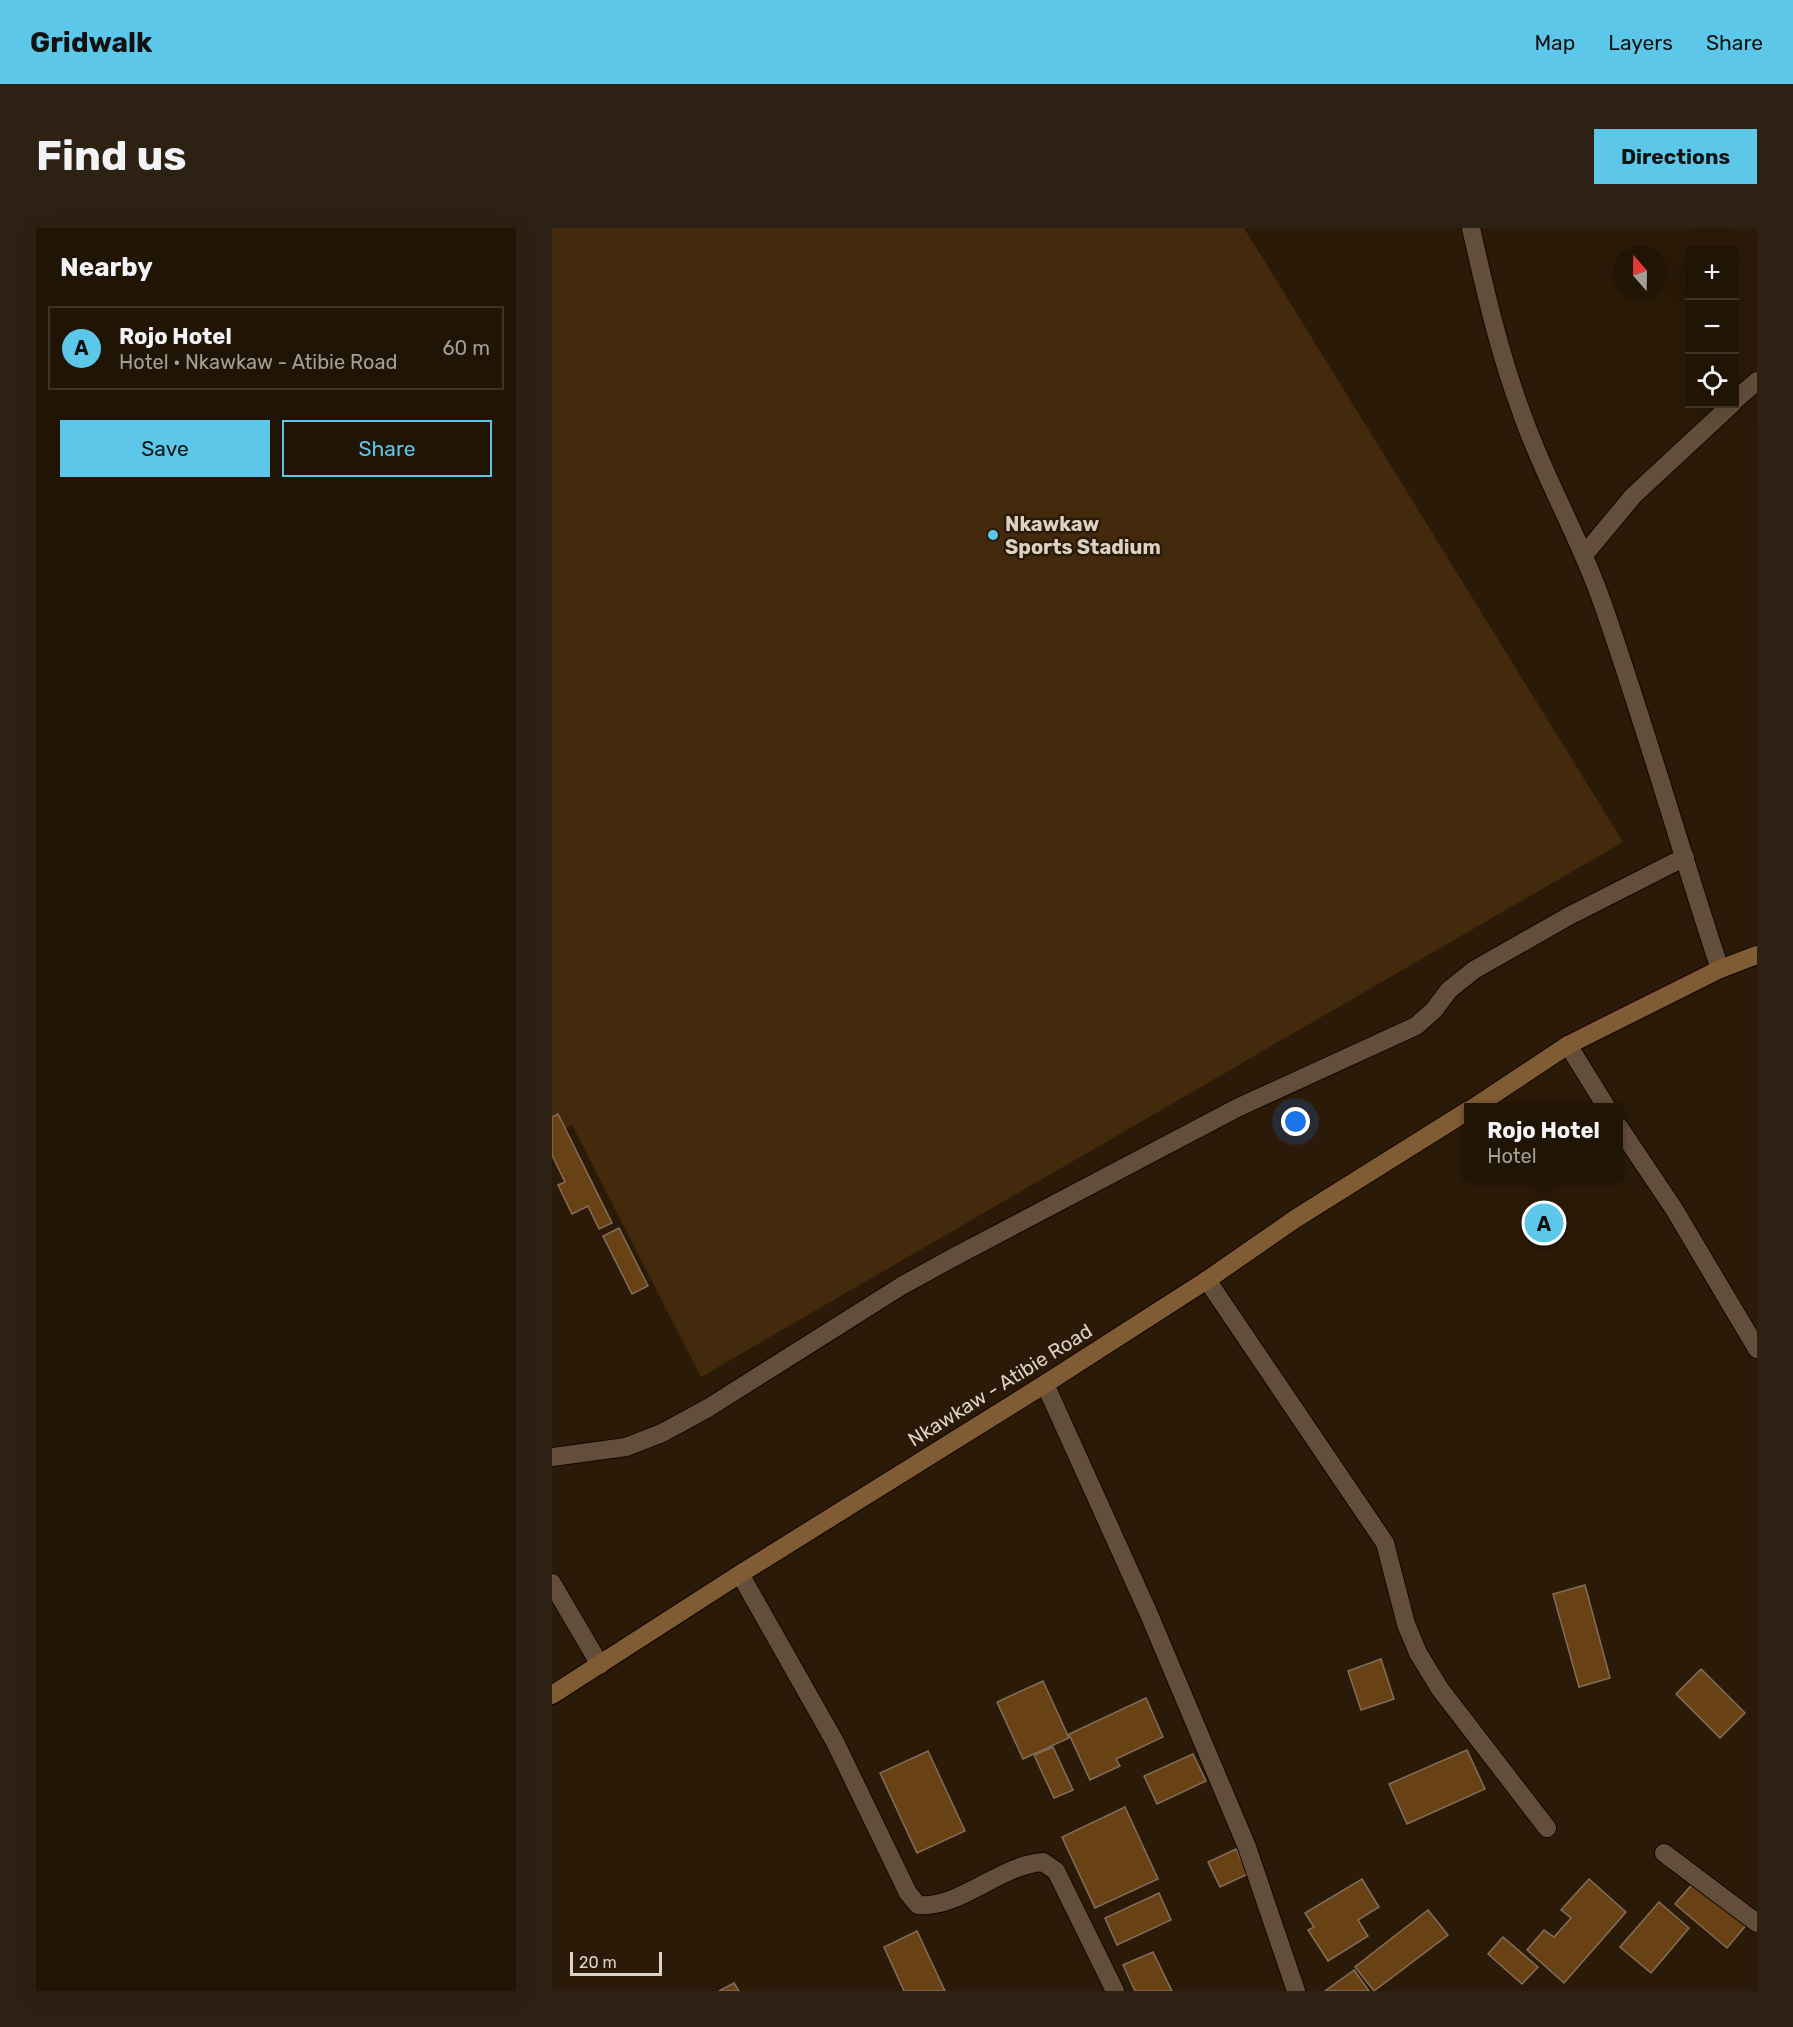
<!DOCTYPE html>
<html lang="en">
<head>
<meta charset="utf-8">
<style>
  body { margin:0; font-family:Rubik,sans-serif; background:#2d2113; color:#f1f3f6 }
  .controls { position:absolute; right:18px; top:18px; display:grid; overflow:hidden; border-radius:0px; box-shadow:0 6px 24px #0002 }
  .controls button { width:54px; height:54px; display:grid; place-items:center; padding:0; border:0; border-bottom:2px solid #3d3327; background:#201405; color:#f1f3f6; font:30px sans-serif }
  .compass { position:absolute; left:1061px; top:18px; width:54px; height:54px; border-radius:50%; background:#201405; box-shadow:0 6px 24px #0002; rotate:340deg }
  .scale { position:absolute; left:18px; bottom:15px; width:92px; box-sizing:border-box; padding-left:6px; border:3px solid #dcd1c5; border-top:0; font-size:16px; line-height:21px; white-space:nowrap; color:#dcd1c5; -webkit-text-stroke:4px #2b1a07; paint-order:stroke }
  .you { position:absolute; left:744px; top:894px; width:21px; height:21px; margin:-15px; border:4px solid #fff; border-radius:50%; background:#1a73e8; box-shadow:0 0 0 9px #1a73e833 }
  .badge { display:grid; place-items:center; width:39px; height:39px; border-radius:50%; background:#5cc7e8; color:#111; font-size:20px; font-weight:700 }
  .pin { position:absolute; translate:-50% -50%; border:3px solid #fff; box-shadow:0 2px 6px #0006 }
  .popup { position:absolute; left:912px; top:875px; width:159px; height:78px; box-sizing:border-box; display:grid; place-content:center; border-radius:0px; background:#201405; filter:drop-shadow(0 2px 4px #0005); font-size:20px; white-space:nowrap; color:#a29e9a }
  .popup b { font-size:22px; color:#f1f3f6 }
  .popup::after { content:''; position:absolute; left:50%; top:100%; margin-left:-12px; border:12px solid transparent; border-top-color:#201405 }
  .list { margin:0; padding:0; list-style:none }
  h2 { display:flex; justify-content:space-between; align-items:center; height:78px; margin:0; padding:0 24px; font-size:26px }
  h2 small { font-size:20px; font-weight:400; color:#a29e9a }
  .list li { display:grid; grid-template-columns:39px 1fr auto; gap:18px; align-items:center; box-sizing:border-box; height:84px; margin:0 12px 12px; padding:0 12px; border:2px solid #3d3327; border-radius:0px }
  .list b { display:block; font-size:22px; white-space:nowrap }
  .list p { margin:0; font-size:20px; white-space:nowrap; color:#a29e9a }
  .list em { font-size:20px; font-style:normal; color:#a29e9a }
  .actions { display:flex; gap:12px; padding:18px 24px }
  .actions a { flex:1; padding:14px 0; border:2px solid #5cc7e8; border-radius:0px; text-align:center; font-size:21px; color:#5cc7e8 }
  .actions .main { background:#5cc7e8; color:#111 }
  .icon { flex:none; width:33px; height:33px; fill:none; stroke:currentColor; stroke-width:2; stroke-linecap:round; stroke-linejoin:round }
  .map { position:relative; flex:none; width:1205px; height:1763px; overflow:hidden; border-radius:0px }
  header { display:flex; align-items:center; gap:36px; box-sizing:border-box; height:84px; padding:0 30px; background:#5cc7e8; color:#111 }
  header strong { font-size:28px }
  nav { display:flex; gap:33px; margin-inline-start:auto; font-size:21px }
  .intro { display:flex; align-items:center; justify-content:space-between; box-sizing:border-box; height:144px; padding:0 36px }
  h1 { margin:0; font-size:42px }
  .button { padding:15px 27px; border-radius:0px; background:#5cc7e8; color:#111; font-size:21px; font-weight:700 }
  main { display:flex; gap:36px; padding:0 36px }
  aside { flex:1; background:#201405; border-radius:0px; box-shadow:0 6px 24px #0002 }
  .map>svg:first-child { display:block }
  .green { fill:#432a0c }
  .building { fill:#684215; stroke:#836e59; stroke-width:1.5 }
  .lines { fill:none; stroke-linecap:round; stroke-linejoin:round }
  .street-casing { stroke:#130500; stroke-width:20 }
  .secondary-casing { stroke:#130500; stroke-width:20 }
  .street { stroke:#624e3a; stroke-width:18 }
  .secondary { stroke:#805c34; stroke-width:18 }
  .poi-dot { fill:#5cc7e8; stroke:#2b1a07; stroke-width:2 }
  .labels { text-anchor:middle; stroke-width:5; stroke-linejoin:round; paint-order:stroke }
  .poi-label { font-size:20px; font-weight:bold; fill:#dcd1c5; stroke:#2b1a07; text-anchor:start }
  .street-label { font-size:20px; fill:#dcd1c5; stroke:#2b1a07 }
</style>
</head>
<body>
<header>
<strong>Gridwalk</strong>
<nav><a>Map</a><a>Layers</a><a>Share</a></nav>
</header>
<div class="intro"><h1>Find us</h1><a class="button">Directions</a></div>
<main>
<aside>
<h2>Nearby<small></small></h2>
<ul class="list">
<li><span class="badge">A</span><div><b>Rojo Hotel</b><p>Hotel · Nkawkaw - Atibie Road</p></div><em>60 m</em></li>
</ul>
<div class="actions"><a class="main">Save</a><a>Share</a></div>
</aside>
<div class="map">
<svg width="1205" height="1763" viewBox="0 0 1205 1763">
  <rect width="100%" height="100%" fill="#2b1a07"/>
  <path class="green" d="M 0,0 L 692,0 L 1071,614 L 149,1149 L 20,897 L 0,908 Z"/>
  <g class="building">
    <path d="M 6,886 L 60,995 L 47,1001 L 36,978 L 20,986 L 6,957 L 13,954 L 0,927 L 0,889 Z"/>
    <path d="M 67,1000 L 96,1058 L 80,1066 L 51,1008 Z"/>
    <path d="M 1033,1357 L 1058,1450 L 1027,1459 L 1001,1366 Z"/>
    <path d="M 829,1431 L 842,1471 L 809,1482 L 796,1443 Z"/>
    <path d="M 1149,1441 L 1193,1485 L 1168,1510 L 1124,1466 Z"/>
    <path d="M 491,1453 L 517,1510 L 471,1531 L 445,1474 Z"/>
    <path d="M 594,1470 L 611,1509 L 564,1531 L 568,1538 L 538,1552 L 517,1506 Z"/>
    <path d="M 501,1519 L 521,1562 L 502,1570 L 482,1527 Z"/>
    <path d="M 915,1522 L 933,1561 L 855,1596 L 837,1556 Z"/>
    <path d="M 376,1523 L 413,1603 L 365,1625 L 328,1545 Z"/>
    <path d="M 641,1526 L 654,1553 L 605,1576 L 592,1548 Z"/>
    <path d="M 573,1579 L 606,1651 L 543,1680 L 510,1609 Z"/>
    <path d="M 684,1621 L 696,1646 L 668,1659 L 656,1634 Z"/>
    <path d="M 810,1651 L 827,1679 L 806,1692 L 816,1708 L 776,1733 L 756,1702 L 762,1699 L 753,1685 Z"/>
    <path d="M 1037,1651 L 1074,1684 L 1012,1755 L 975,1722 L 992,1702 L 1002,1709 L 1019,1690 L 1009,1682 Z"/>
    <path d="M 1143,1653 L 1195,1696 L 1175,1720 L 1123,1676 Z"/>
    <path d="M 607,1665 L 619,1692 L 565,1717 L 553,1690 Z"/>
    <path d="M 1107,1674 L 1137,1700 L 1099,1745 L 1068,1719 Z"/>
    <path d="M 876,1682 L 896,1707 L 822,1763 L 803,1739 Z"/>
    <path d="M 365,1703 L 393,1763 L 352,1763 L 332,1719 Z"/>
    <path d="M 951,1709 L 986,1739 L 970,1756 L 936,1726 Z"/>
    <path d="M 601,1724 L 620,1763 L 583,1763 L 571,1737 Z"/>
    <path d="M 802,1742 L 817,1763 L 773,1763 Z"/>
    <path d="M 182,1755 L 187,1763 L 167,1763 Z"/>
  </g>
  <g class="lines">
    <g class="street-casing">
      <g id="street">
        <path d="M 919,0 C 933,62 947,124 969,183 C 991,248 1026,306 1049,371 C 1092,493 1127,618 1168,741"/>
        <path d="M 1182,173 L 1205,153"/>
        <path d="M 1032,327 L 1081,268 L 1180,176"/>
        <path d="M 1016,817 L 1055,880"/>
        <path d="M 1067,899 L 1122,981 L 1205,1121"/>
        <path d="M 655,1052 L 833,1315 L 854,1396 L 866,1425 L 888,1461 L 995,1600"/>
        <path d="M 493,1156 L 596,1384 L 695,1619 L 744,1763"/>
        <path d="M 0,1229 L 74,1219 L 110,1205 L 156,1180 L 351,1057 L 402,1029 L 685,880 L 864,798 L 882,782 L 897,762 L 922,742 L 1017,688 L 1133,629"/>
        <path d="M 188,1346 L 283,1514 L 356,1665 L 366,1677 C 408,1681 447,1637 491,1634 L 504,1643 L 563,1763"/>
        <path d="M 0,1355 L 48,1437"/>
        <path d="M 1112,1625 L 1205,1695"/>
      </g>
    </g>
    <g class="secondary-casing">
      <g id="secondary">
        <path d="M 921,880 L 1016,817 L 1168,741 L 1205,727"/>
        <path d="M 0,1467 L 188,1346 L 493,1156 L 655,1052 L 743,991 L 917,882"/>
      </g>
    </g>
    <use href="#street" class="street"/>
    <use href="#secondary" class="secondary"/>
  </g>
  <circle class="poi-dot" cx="441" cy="307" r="6"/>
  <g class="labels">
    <g class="poi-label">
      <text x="453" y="303">Nkawkaw<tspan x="453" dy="23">Sports Stadium</tspan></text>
    </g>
    <g class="street-label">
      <text transform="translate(448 1157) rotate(-32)" y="7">Nkawkaw - Atibie Road</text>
    </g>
  </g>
</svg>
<div class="controls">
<button>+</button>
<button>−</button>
<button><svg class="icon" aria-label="locate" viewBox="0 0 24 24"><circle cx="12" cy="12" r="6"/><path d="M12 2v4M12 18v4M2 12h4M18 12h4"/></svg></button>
</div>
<svg class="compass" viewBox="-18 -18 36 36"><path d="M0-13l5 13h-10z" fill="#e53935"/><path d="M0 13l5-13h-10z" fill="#a29e9a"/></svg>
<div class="scale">20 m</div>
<div class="you"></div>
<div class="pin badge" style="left:992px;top:995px">A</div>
<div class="popup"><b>Rojo Hotel</b>Hotel</div>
</div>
</main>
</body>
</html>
